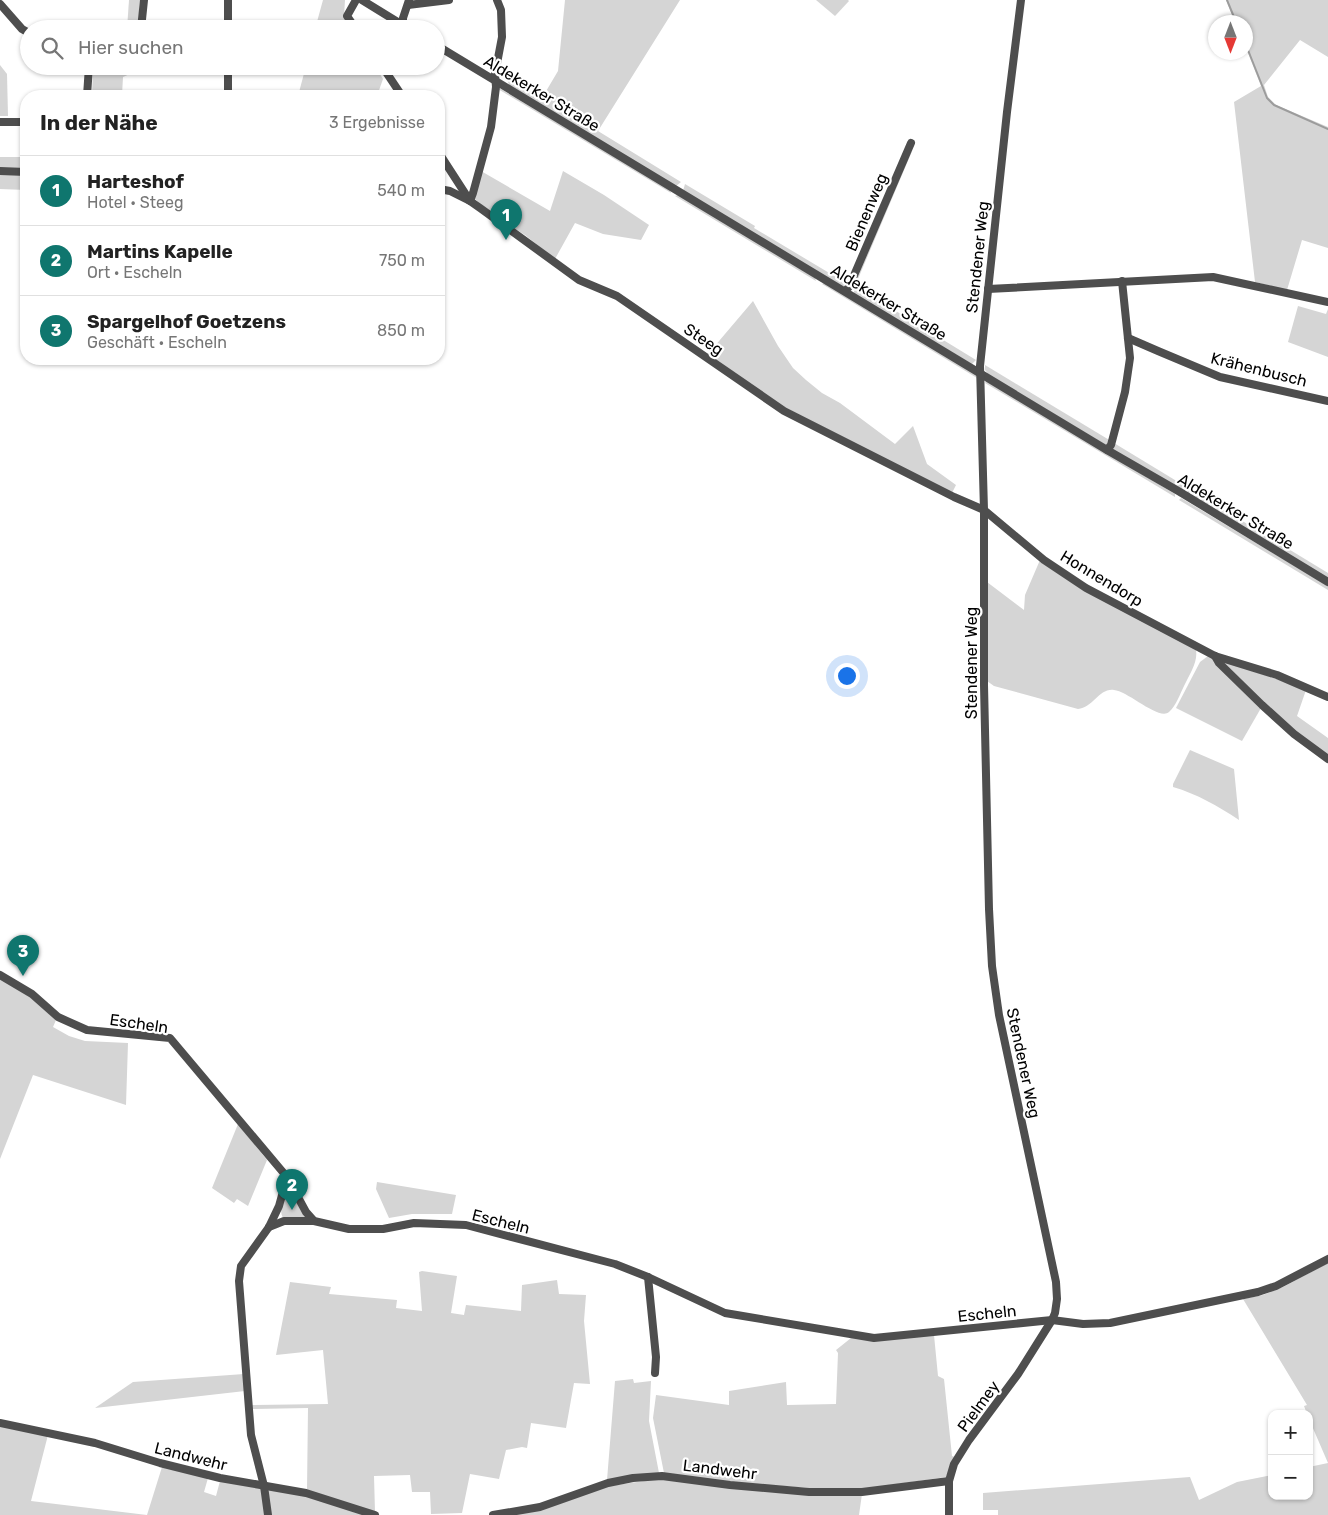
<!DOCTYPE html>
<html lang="de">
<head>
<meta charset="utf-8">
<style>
  body { margin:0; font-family:Rubik,sans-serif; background:#f2f2f2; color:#222 }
  .controls { position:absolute; right:15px; bottom:15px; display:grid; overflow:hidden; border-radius:10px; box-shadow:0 1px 4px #0004 }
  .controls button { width:45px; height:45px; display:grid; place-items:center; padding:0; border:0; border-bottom:1px solid #e0e0e0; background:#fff; color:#222; font:25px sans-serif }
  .compass { position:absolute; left:1208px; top:15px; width:45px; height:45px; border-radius:50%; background:#fff; box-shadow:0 1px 4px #0004; rotate:180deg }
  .you { position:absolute; left:846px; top:675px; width:18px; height:18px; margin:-12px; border:4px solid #fff; border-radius:50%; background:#1a73e8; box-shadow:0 0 0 8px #1a73e833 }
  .badge { display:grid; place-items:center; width:32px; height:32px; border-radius:50%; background:#0f766e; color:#fff; font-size:16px; font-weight:700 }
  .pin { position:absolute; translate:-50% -41px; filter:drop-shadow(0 1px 2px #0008) }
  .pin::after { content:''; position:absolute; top:26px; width:18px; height:15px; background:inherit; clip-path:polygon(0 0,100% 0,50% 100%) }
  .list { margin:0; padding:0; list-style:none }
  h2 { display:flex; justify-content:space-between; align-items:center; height:65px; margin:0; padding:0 20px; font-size:21px }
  h2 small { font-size:16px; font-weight:400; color:#767676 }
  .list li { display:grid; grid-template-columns:32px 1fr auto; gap:15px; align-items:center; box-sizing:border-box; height:70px; padding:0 20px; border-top:1px solid #e0e0e0 }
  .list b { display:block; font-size:19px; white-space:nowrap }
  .list p { margin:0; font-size:16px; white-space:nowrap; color:#767676 }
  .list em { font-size:16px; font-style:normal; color:#767676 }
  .icon { flex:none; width:28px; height:28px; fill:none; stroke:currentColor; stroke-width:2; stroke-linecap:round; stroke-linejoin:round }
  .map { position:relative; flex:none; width:1328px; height:1515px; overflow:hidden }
  .search { position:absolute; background:#fff; box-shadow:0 1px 4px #0004; left:20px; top:20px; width:425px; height:55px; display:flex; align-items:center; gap:12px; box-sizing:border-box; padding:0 18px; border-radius:28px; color:#767676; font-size:19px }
  .panel { position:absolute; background:#fff; box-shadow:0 1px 4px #0004; left:20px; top:90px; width:425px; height:275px; border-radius:20px }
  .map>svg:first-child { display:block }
  .green { fill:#d5d5d5 }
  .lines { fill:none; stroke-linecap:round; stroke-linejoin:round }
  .stream { stroke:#9c9c9c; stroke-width:2 }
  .minor { stroke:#4e4e4e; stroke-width:8 }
  .labels { text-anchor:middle; stroke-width:4.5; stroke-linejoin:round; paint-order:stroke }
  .street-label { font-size:16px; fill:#000; stroke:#fff }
</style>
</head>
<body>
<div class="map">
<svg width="1328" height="1515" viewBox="0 0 1328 1515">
  <rect width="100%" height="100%" fill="#fff"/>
  <g class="green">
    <path d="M 129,0 L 140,0 L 138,29 L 127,29 Z"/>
    <path d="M 323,0 L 345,0 L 344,16 L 350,29 L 315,29 Z"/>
    <path d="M 565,0 L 680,0 L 598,131 L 681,182 L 675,187 L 510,88 L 506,76 L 542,98 L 558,71 Z"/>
    <path d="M 816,0 L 848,0 L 849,1 L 835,16 Z"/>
    <path d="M 1226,0 L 1328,0 L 1328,57 L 1300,40 L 1264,85 L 1268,97 L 1276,105 L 1328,127 L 1328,248 L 1302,240 L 1287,290 L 1255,282 L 1234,102 L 1261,86 L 1246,48 L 1246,22 L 1235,22 Z"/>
    <path d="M 0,65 L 7,74 L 8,116 L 0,116 Z"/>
    <path d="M 140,66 L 143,66 L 143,68 L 123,77 L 122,95 L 92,93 L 93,70 L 95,69 C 110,74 127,79 140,66 Z"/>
    <path d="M 306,66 L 375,66 L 383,79 L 377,96 L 298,96 Z"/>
    <path d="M 498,89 L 501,89 L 670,190 L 671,193 Z"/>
    <path d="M 913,149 L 855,286 L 976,360 L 972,364 L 854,294 C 854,282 859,271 863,260 C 877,222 895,185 913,149 Z"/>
    <path d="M 0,157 L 26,157 L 26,169 L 0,168 Z"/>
    <path d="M 481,171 L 550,211 L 563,171 L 604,195 L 649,225 L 641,240 L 603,234 L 575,223 L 555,259 L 525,235 L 489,212 L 475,199 Z"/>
    <path d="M 0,173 L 26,175 L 26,190 L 0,189 Z"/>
    <path d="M 685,184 L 755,226 L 754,228 L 841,280 L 848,283 L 842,287 L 683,191 Z"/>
    <path d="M 678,195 L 815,278 L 816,281 L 675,196 Z"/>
    <path d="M 824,283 L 976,374 L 977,378 L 822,284 Z"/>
    <path d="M 753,301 L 778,346 L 793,368 L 806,380 L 822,393 L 840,403 L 895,444 L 913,426 L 927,464 L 956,485 L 952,493 L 782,406 L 708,354 Z"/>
    <path d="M 1298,306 L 1326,314 L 1328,309 L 1328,357 L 1288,342 Z"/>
    <path d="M 985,365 L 1111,441 L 1108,445 L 1106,445 L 989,375 L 985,370 Z"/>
    <path d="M 986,381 L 1175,494 L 1175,497 L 985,383 Z"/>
    <path d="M 1114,443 L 1328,573 L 1328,578 L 1113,450 L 1112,447 Z"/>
    <path d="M 1181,498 L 1328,586 L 1328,590 L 1179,500 Z"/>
    <path d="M 1040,560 L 1196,650 C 1198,662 1190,674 1184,686 C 1180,694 1176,706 1169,712 C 1159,721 1128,691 1114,690 C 1099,688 1093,708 1078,709 L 994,686 L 987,681 L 987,582 L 1024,610 L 1025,595 Z"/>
    <path d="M 1208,656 L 1214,659 L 1261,708 L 1242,741 L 1176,708 L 1200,662 Z"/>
    <path d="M 1221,661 L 1274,678 L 1306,690 L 1297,716 L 1328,738 L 1328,757 L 1296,733 Z"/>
    <path d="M 1190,750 L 1234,769 L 1239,820 C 1218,806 1197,794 1173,787 L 1173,784 Z"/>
    <path d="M 0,977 L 31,998 L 56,1020 L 53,1027 L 69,1036 L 85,1041 L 128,1043 L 126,1105 L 33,1075 L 0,1159 Z"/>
    <path d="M 238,1124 L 267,1160 L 248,1206 L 237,1199 L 234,1203 L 212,1188 Z"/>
    <path d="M 377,1182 L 456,1195 L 452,1214 L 412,1214 L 389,1218 L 376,1189 Z"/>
    <path d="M 288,1188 L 289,1188 L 301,1211 L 307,1218 C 298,1219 291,1217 283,1218 C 278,1209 284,1196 288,1188 Z"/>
    <path d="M 1328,1263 L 1328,1515 L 998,1515 L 998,1510 L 983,1510 L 983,1493 L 1190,1477 L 1199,1500 L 1237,1482 L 1272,1475 L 1272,1496 L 1309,1496 L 1309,1467 L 1328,1463 L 1309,1419 L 1309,1414 L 1307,1414 L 1304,1406 L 1307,1405 L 1243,1299 L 1263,1295 L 1283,1287 Z"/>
    <path d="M 422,1271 L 457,1276 L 451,1313 L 464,1315 L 466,1305 L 521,1311 L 522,1285 L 557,1280 L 559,1294 L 586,1295 L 584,1321 L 590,1384 L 574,1383 L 566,1428 L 531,1423 L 527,1448 L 522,1447 L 506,1450 L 499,1479 L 470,1474 L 462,1513 L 431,1514 L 430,1492 L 412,1492 L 410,1475 L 374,1476 L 375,1512 L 307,1490 L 308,1408 L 251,1409 L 251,1405 L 328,1404 L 323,1350 L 276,1355 L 290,1282 L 331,1287 L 329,1294 L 397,1300 L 396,1308 L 422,1311 L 419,1272 Z"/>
    <path d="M 934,1335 L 938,1376 L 944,1379 L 952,1456 L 955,1457 L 946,1477 L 863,1489 L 822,1489 L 731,1482 L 664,1473 L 653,1418 L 656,1395 L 729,1405 L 729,1391 L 786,1382 L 787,1405 L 836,1404 L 838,1353 L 836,1350 L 851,1338 Z"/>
    <path d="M 244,1374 L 245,1391 L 95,1408 L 133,1382 Z"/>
    <path d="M 633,1379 L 634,1383 L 651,1381 L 649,1421 L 659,1473 L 607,1480 L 615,1381 Z"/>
    <path d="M 0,1426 L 48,1435 L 31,1501 L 147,1515 L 162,1467 L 208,1478 L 204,1492 L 216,1496 L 220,1481 L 262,1489 L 265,1515 L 0,1515 Z"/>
    <path d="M 658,1479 L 762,1491 L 862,1494 L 859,1515 L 510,1515 L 609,1486 Z"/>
    <path d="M 269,1489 L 306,1495 L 367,1515 L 270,1515 L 267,1495 Z"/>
  </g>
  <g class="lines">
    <g class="stream">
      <path d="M 1227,0 L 1236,22"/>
      <path d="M 1246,45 L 1267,98 L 1274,105 L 1328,129"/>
    </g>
    <g class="minor">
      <path d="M 228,0 L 228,29"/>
      <path d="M 356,0 L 347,16 L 356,29"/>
      <path d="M 362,0 L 409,29"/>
      <path d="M 0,4 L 22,29 L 29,33"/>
      <path d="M 408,5 L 449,0"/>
      <path d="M 403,25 L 403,18 L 409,0"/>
      <path d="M 141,29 L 144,0"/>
      <path d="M 436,45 L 1107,450 L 1180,492 L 1328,582"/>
      <path d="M 104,66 L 125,69 L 135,66"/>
      <path d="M 228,66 L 228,96"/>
      <path d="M 382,66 L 402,96"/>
      <path d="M 87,96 L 89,66"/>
      <path d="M 0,122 L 26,122"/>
      <path d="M 439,153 L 470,201 L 480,208 L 579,280 L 617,296 L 784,411 L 954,497 L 984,510 L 1044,560 L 1086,588 L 1215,656 L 1277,675 L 1328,697"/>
      <path d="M 0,171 L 26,172"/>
      <path d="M 439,189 L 450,191 L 468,200"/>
      <path d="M 470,201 L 473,193 L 491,127 L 496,87 L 495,74 L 502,37 L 501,10 L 497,0"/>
      <path d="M 988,289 L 1213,277 L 1328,302"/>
      <path d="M 845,291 L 849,287 L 911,143"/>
      <path d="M 1128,338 L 1158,351 L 1220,377 L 1328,401"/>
      <path d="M 1107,450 L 1111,445 L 1125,392 L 1130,358 L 1122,281"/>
      <path d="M 1215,656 L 1219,663 L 1262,705 L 1294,734 L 1328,759"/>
      <path d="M 0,975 L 32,994 L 58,1017 L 87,1030 L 170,1038 L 287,1177 L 306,1212 L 314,1221 L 349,1229 L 383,1229 L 414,1223 L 466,1225 L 615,1264 L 648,1277 L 725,1313 L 874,1338 L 1052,1320 L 1083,1324 L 1110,1323 L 1258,1292 L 1276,1286 L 1328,1259"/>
      <path d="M 269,1227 L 284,1221 L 314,1221"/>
      <path d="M 648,1277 L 656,1357 L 655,1373"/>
      <path d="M 0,1423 L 95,1443 L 160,1463 L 220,1478 L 306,1493 L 375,1515"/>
      <path d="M 268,1515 L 264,1486 L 251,1435 L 239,1281 L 241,1266 L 269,1227 L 279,1206 L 287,1177"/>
      <path d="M 493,1515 L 540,1507 L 608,1483 L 633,1478 L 662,1476 L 730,1485 L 809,1492 L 862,1492 L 949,1481"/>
      <path d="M 949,1515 L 949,1481 L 954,1464 L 969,1440 L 1018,1374 L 1052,1320 L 1055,1313 L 1057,1299 L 1056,1282 L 999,1015 L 992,966 L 989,909 L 984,685 L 984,510 L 980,366 L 1007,112 L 1021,0"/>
    </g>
  </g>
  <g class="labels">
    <g class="street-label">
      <text transform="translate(542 93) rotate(31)" y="6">Aldekerker Straße</text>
      <text transform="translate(866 212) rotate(-67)" y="6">Bienenweg</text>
      <text transform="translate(977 257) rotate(-84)" y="6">Stendener Weg</text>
      <text transform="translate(889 302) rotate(31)" y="6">Aldekerker Straße</text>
      <text transform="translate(704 339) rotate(34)" y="6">Steeg</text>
      <text transform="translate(1259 369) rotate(14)" y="6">Krähenbusch</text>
      <text transform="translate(1236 511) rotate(31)" y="6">Aldekerker Straße</text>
      <text transform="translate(1102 578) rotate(31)" y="6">Honnendorp</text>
      <text transform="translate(971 663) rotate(-90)" y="6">Stendener Weg</text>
      <text transform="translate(139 1023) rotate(8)" y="6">Escheln</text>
      <text transform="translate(1024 1063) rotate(78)" y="6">Stendener Weg</text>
      <text transform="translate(501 1221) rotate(14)" y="6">Escheln</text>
      <text transform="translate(987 1313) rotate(-6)" y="6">Escheln</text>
      <text transform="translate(978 1406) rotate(-54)" y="6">Pielmey</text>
      <text transform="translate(191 1456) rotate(14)" y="6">Landwehr</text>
      <text transform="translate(720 1469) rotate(7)" y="6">Landwehr</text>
    </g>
  </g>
</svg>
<div class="controls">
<button>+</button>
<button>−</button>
</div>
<svg class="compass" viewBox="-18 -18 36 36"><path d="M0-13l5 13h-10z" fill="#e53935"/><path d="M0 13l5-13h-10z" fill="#767676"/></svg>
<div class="you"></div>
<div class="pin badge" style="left:506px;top:240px">1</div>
<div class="pin badge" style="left:292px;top:1210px">2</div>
<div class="pin badge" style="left:23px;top:976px">3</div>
<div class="search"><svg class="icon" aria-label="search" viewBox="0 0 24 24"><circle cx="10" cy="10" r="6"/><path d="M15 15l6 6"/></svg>Hier suchen</div>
<section class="panel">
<h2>In der Nähe<small>3 Ergebnisse</small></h2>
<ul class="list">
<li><span class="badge">1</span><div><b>Harteshof</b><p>Hotel · Steeg</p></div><em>540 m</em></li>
<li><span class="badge">2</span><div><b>Martins Kapelle</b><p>Ort · Escheln</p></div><em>750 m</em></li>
<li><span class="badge">3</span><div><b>Spargelhof Goetzens</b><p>Geschäft · Escheln</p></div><em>850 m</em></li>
</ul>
</section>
</div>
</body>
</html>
